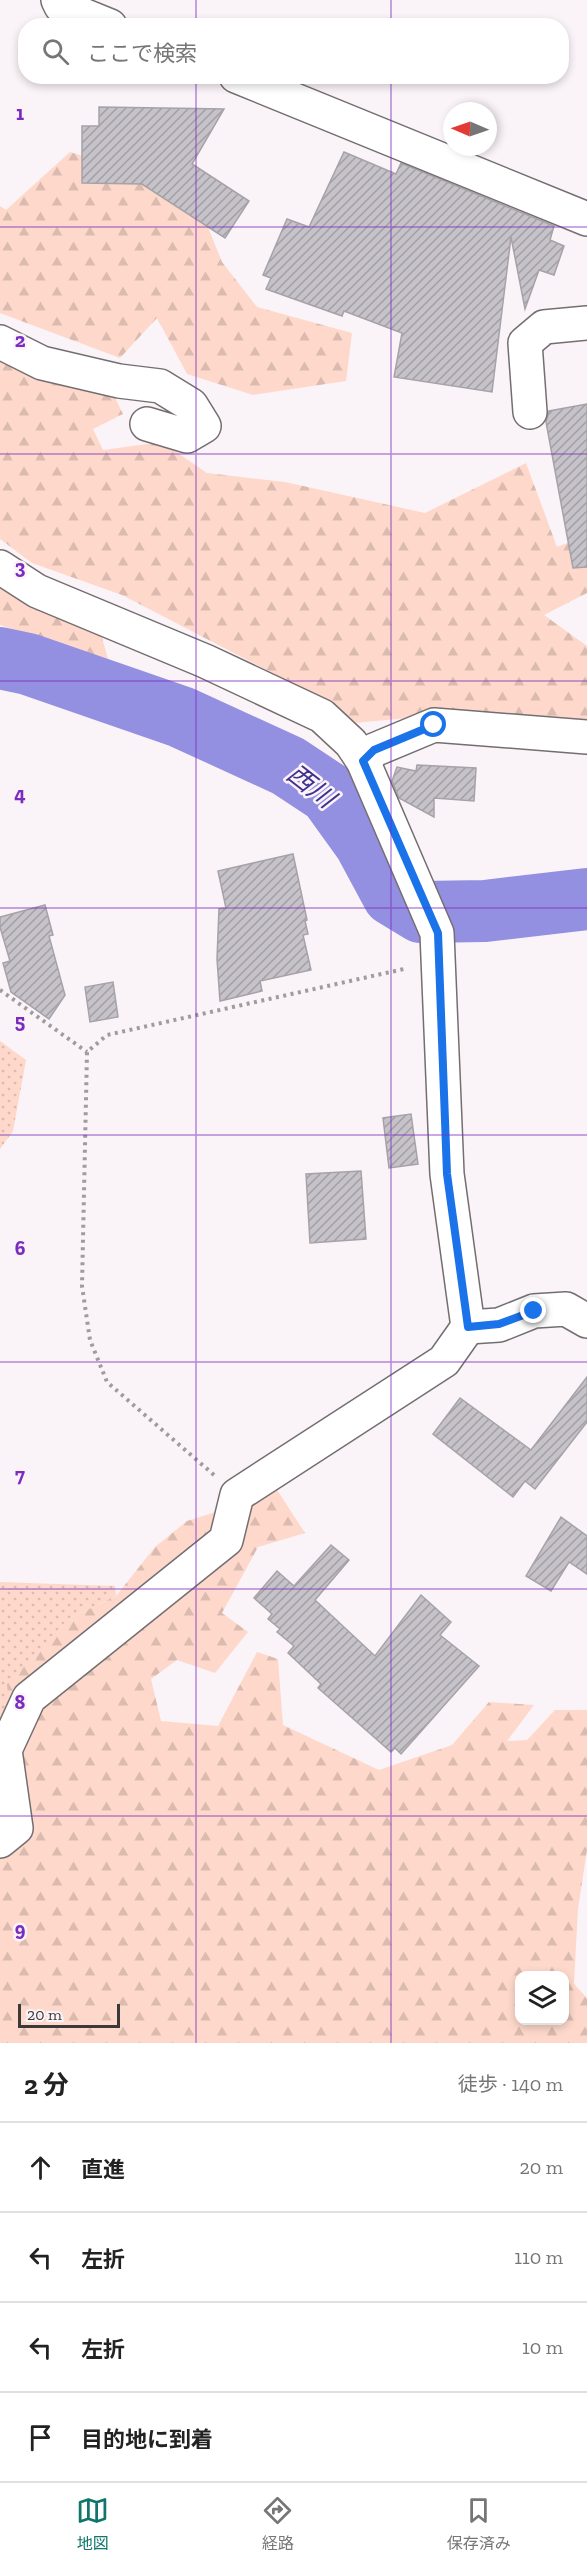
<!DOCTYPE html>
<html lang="ja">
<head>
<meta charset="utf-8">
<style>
  body { margin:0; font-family:"Zilla Slab","Noto Sans JP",serif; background:#f2f2f2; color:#222 }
  .controls { position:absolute; right:18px; bottom:18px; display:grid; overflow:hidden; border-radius:12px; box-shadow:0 3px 9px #0003 }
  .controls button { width:54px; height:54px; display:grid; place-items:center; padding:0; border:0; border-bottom:2px solid #e0e0e0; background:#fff; color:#222; font:30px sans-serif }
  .compass { position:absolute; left:443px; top:102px; width:54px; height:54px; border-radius:50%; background:#fff; box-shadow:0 3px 9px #0003; rotate:272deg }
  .scale { position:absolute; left:18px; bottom:15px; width:102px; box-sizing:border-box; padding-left:6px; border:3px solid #3c393b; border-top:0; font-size:16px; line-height:21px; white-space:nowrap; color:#3c393b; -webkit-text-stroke:4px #faf3f7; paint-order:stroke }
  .stop { position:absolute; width:18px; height:18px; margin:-14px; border:4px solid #1a73e8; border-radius:50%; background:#fff }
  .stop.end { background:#1a73e8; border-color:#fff; box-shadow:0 2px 6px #0008 }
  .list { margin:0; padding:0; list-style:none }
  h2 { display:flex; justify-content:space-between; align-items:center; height:78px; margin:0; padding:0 24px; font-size:26px }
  h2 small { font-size:20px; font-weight:400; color:#767676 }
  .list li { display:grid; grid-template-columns:39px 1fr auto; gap:18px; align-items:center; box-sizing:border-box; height:90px; padding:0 24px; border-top:2px solid #e0e0e0 }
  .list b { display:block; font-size:22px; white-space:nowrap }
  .list em { font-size:20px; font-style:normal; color:#767676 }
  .icon { flex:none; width:33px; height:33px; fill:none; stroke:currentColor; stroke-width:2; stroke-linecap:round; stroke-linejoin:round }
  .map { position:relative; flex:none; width:587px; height:2043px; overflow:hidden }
  .search { position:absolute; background:#fff; box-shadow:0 3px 9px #0003; left:18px; right:18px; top:18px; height:66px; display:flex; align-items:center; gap:15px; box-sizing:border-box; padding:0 21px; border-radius:24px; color:#767676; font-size:22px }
  .sheet { height:438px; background:#fff }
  nav { display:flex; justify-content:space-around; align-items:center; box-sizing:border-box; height:84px; border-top:2px solid #e0e0e0; background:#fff; font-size:16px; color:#767676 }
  nav a { display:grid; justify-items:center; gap:3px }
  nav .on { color:#0f766e }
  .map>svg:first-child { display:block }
  .grass { fill:url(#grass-dots) }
  .forest { fill:url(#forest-firs); fill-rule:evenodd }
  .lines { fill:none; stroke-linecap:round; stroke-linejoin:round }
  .river { stroke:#9390e1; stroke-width:62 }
  .building { fill:url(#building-hatch); stroke:#a6a2a8; stroke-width:1.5 }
  .street-casing { stroke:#746e71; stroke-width:36 }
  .path { stroke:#a09b9e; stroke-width:4; stroke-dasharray:3 4.5; stroke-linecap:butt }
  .street { stroke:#fff; stroke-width:33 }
  .route { stroke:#1a73e8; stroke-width:8 }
  .grid { fill:none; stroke:#7b2cbf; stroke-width:1.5; stroke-opacity:0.55 }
  .labels { text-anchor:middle; stroke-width:5; stroke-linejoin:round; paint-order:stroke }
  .water-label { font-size:26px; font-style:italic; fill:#40318e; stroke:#faf3f7 }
  .grid-label { font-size:20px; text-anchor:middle; font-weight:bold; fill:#7b2cbf; stroke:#faf3f7; stroke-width:5; stroke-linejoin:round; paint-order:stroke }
</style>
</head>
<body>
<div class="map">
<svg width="587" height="2043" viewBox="0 0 587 2043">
  <defs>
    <pattern id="grass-dots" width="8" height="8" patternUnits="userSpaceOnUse" patternTransform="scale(1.5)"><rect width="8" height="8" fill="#fed9cb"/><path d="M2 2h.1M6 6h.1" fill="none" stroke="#dbbbaf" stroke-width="1.8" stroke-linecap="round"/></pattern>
    <pattern id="forest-firs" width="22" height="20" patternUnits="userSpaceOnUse" patternTransform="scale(1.5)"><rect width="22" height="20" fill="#fed9cb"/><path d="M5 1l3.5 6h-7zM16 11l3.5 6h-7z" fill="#dbbbaf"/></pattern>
    <pattern id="building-hatch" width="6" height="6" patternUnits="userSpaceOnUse" patternTransform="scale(1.5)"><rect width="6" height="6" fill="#c6c2c9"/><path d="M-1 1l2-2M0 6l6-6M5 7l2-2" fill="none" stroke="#a29fa4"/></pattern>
  </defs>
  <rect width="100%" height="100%" fill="#faf3f7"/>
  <g class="grass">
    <path d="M 0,1041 L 26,1060 L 13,1131 L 0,1149 Z"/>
    <path d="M 0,1582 L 115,1586 L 116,1596 L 68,1619 L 16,1782 L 0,1804 Z"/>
  </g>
  <g class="forest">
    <path d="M 70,152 L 193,190 L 222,262 L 257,307 L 352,333 L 346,381 L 253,395 L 187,374 L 157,318 L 120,358 L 0,313 L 0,206 L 6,210 Z"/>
    <path d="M 0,357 L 111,390 L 123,414 L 93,429 L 103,450 L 162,442 L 207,473 L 285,482 L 425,513 L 526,463 L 557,547 L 581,538 L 587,531 L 587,593 L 544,615 L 587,646 L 587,725 L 430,716 L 354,723 L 303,689 L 122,595 L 32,563 L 0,539 Z"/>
    <path d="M 0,582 L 98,623 L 108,659 L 0,625 Z"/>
    <path d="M 270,1479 L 305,1533 L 258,1547 L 222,1613 L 248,1632 L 215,1673 L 177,1660 L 151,1679 L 161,1721 L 218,1726 L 257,1652 L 278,1659 L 283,1725 L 379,1770 L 452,1745 L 489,1702 L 534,1705 L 507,1741 L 527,1740 L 555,1710 L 587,1710 L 587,1850 L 578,1909 L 574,1984 L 587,1998 L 587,2043 L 0,2043 L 0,1847 L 16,1782 L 7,1684 L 68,1619 L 116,1596 L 155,1547 L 187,1521 L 244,1503 ZM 520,1976 L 564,1976 L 564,2020 L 520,2020 Z"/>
  </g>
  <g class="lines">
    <path class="river" d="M 0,658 L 28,664 L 181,717 L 288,766 L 329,793 L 365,843 L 393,895 L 421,912 L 485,911 L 587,899"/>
  </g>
  <g class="building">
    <path d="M 99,107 L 224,109 L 192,164 L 249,201 L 225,238 L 142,184 L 82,183 L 82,126 L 99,126 Z"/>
    <path d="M 344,152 L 396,174 L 401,163 L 554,226 L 550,240 L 564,246 L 554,275 L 539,270 L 525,309 L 511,237 L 492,392 L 394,377 L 402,333 L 344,311 L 342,316 L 266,289 L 271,278 L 263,275 L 287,219 L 309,227 Z"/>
    <path d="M 587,404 L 587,567 L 573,568 L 546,422 L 549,411 Z"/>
    <path d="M 417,765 L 476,768 L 474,801 L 434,798 L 434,817 L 399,798 L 392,781 L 397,767 L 416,771 Z"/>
    <path d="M 293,854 L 307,920 L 305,921 L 308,934 L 303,935 L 311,970 L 260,981 L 262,991 L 220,1001 L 217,959 L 219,909 L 226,908 L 218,871 Z"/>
    <path d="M 45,905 L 53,935 L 49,936 L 65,995 L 49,1019 L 11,992 L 3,963 L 10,961 L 0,927 L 0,917 Z"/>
    <path d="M 113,982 L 118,1017 L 90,1022 L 85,987 Z"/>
    <path d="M 411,1114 L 418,1164 L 389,1168 L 383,1118 Z"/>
    <path d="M 361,1171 L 366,1239 L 310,1243 L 306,1174 Z"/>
    <path d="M 587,1377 L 587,1422 L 535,1489 L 525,1481 L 513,1497 L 433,1434 L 460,1398 L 531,1450 Z"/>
    <path d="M 561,1517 L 587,1536 L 587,1574 L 569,1562 L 551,1591 L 526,1576 Z"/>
    <path d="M 331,1545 L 349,1560 L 315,1600 L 375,1656 L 421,1595 L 451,1622 L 440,1635 L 479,1666 L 401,1754 L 395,1748 L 391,1752 L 318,1688 L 321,1684 L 288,1653 L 294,1646 L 277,1632 L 280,1629 L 268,1619 L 272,1614 L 254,1598 L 277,1571 L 294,1586 Z"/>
  </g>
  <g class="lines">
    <g class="street-casing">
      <g id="street">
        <path d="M 58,0 L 61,6 L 110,26"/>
        <path d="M 236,76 L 587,219"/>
        <path d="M 0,342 L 42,363 L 119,381 L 160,386 L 191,405 L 204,426 L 187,436 L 147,424"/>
        <path d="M 530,412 L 525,343 L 544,327 L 587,323"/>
        <path d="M 0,567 L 37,591 L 205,661 L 322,716 L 351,743 L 363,761 L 437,933 L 447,1174 L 468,1327 L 444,1361 L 237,1495 L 226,1540 L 29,1698 L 5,1750 L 16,1828 L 0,1841"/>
        <path d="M 363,761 L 374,750 L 434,725 L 587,737"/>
        <path d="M 468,1327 L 499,1325 L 534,1311 L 566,1309 L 587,1321"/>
      </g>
    </g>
    <g class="path">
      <path d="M 0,990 L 87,1052"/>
      <path d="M 214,1475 L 107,1382 L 90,1340 L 82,1286 L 87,1052 L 107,1035 L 404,969"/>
    </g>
    <use href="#street" class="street"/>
  </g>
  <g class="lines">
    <path class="route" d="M 434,725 L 374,750 L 363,761 L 438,933 L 447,1174 L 468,1327 L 499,1324 L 534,1311"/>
  </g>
  <path class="grid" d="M 196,0 L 196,26M 391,0 L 391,26M 196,76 L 196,2043M 391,76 L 391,2043M 0,227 L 587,227M 0,454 L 587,454M 0,681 L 587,681M 0,908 L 587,908M 0,1135 L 587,1135M 0,1362 L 587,1362M 0,1589 L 587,1589M 0,1816 L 587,1816"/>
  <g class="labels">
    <g class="water-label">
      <text transform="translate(311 786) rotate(38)" y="9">西川</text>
    </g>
  </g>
  <g class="grid-label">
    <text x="20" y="120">1</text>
    <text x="20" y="347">2</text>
    <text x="20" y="574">3</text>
    <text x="20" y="801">4</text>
    <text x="20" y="1028">5</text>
    <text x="20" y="1255">6</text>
    <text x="20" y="1482">7</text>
    <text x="20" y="1709">8</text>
    <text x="20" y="1936">9</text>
  </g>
</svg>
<div class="controls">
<button><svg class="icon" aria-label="layers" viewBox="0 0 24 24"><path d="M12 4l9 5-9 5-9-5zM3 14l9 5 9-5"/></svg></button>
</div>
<svg class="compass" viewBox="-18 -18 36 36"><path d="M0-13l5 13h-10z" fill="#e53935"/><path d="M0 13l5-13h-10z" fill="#767676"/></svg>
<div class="scale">20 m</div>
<div class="stop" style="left:434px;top:725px"></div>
<div class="stop end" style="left:534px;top:1311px"></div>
<div class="search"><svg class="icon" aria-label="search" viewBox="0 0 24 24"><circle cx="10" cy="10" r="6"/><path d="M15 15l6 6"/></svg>ここで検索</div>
</div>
<section class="sheet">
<h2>2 分<small>徒歩 · 140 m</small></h2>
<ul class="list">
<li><svg class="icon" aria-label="ahead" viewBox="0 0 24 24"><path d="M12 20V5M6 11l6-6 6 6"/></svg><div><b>直進</b></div><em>20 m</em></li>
<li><svg class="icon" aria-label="left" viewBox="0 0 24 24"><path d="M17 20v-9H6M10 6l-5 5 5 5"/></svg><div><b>左折</b></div><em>110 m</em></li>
<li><svg class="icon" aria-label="left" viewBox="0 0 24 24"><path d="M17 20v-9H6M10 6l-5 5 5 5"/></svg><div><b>左折</b></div><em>10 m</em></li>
<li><svg class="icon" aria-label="arrive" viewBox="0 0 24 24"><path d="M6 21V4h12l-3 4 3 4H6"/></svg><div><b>目的地に到着</b></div></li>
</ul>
</section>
<nav>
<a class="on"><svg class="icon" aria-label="map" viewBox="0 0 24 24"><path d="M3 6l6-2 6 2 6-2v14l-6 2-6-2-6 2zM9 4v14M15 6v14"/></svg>地図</a>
<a><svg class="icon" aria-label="directions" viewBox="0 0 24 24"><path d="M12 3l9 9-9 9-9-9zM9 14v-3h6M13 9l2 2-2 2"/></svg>経路</a>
<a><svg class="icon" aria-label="saved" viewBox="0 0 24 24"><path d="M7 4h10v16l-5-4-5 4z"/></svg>保存済み</a>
</nav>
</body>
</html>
